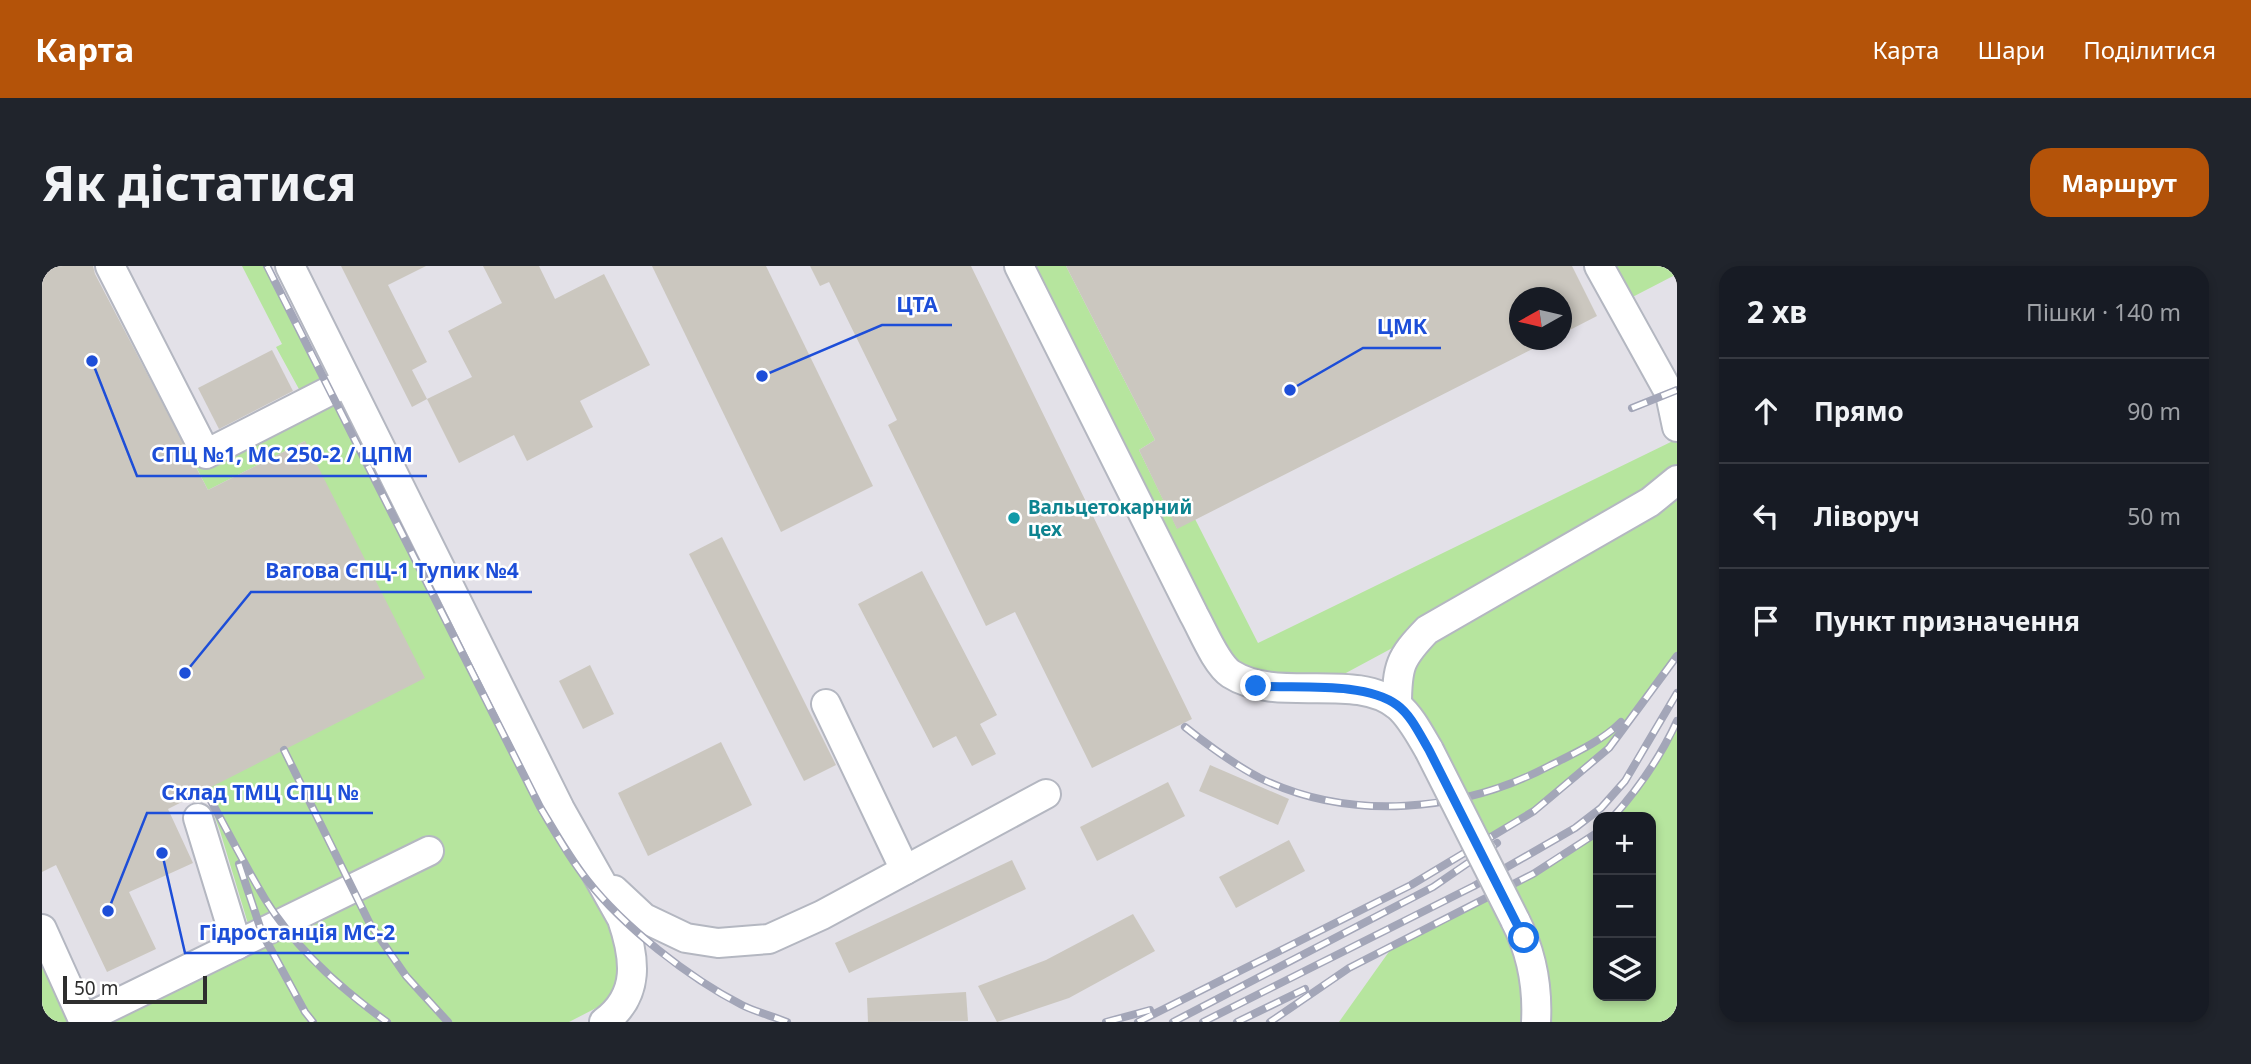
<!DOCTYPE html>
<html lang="uk">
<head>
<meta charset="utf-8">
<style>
  body { margin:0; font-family:"Noto Sans",sans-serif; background:#20242c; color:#f1f3f6 }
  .controls { position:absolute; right:21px; bottom:21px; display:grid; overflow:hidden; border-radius:14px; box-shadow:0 4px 10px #0003 }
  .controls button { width:63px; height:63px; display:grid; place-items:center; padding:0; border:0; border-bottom:2px solid #363941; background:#171b24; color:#f1f3f6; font:35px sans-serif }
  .compass { position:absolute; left:1467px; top:21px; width:63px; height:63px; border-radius:50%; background:#171b24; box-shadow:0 4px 10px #0003; rotate:262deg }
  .scale { position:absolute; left:21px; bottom:18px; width:144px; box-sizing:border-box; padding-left:7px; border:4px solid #2e2e2e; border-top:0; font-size:19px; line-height:24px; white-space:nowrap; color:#2e2e2e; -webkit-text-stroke:5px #fff; paint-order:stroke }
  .stop { position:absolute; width:21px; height:21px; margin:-16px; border:5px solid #1a73e8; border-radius:50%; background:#fff }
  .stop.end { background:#1a73e8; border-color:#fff; box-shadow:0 2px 7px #0008 }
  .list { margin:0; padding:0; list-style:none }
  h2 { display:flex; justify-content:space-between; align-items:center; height:91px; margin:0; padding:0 28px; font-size:30px }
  h2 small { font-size:23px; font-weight:400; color:#9ea1a6 }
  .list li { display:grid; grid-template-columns:46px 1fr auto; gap:21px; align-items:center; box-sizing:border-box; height:105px; padding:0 28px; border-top:2px solid #363941 }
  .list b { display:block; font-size:26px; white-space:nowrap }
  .list em { font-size:23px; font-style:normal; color:#9ea1a6 }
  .icon { flex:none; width:38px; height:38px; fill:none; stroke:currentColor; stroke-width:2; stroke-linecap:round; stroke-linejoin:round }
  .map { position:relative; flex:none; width:1635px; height:756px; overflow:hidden; border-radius:21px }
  header { display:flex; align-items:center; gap:42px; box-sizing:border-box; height:98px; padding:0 35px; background:#b45309; color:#fff }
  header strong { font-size:33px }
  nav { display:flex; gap:38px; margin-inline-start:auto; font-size:24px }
  .intro { display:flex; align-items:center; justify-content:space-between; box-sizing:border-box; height:168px; padding:0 42px }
  h1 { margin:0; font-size:49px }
  .button { padding:18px 32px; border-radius:21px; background:#b45309; color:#fff; font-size:24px; font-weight:700 }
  main { display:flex; gap:42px; padding:0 42px }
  aside { flex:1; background:#171b24; border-radius:21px; box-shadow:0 4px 10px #0003 }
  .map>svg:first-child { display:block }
  .industrial { fill:#e3e1e8; fill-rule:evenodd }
  .green { fill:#b6e59e }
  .building { fill:#cbc7bf }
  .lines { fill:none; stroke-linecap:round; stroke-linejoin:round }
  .minor-casing { stroke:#b4b7c1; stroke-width:32 }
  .minor { stroke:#fff; stroke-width:28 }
  .rail-casing { stroke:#a3a6b8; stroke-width:8 }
  .rail { stroke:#fff; stroke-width:5; stroke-dasharray:16; stroke-linecap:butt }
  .minor-bridge-casing { stroke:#b4b7c1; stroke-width:32; stroke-linecap:butt }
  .minor-bridge { stroke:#fff; stroke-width:28 }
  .route { stroke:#1a73e8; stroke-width:9 }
  .culture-dot { fill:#0f9aa8; stroke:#fff; stroke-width:2.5 }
  .labels { text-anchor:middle; stroke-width:5; stroke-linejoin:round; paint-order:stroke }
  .culture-label { font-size:19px; font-weight:bold; fill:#0d838f; stroke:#fff; text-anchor:start }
  .leader { fill:none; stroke:#1d4ed8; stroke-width:2.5 }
  .callout-dot { fill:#1d4ed8; stroke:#fff; stroke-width:2.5 }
  .callout-label { font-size:21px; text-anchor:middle; font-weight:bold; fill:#1d4ed8; stroke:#fff; stroke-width:5; stroke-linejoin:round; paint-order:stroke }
</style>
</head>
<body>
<header>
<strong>Карта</strong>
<nav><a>Карта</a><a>Шари</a><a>Поділитися</a></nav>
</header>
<div class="intro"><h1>Як дістатися</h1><a class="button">Маршрут</a></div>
<main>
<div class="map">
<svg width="1635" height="756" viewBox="0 0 1635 756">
  <rect width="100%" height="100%" fill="#efe9e1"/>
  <path class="industrial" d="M 0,0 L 1635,0 L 1635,756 L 0,756 ZM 1478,32 L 1520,32 L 1520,74 L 1478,74 ZM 1556,551 L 1609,551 L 1609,730 L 1556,730 Z"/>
  <g class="green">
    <path d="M 200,0 L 225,0 L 282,113 L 258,125 L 234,81 L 240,78 Z"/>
    <path d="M 977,0 L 1024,0 L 1113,174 L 1097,184 L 1135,262 L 1153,253 L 1216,377 L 1635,173 L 1635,390 L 1567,482 L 1492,545 L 1435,580 L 1355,439 L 1382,365 L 1276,422 L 1187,407 Z"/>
    <path d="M 1557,0 L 1635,0 L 1635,8 L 1577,38 Z"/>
    <path d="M 287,125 L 498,541 L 527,589 L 565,641 L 578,679 L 576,713 L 570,729 L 558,740 L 527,756 L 0,756 L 0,663 L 41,754 L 210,671 L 178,565 L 163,524 L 263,175 L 166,224 L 148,189 Z"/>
    <path d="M 1635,455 L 1635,756 L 1297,756 L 1351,680 L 1491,608 L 1556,566 L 1556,730 L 1609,730 L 1609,551 L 1571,551 C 1597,522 1619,490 1635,455 Z"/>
  </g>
  <g class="building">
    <path d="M 0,0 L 51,0 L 53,8 L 166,224 L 263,175 L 383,412 L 126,543 L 151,597 L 87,626 L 114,683 L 65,706 L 14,599 L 0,606 Z"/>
    <path d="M 299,0 L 384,0 L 346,19 L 385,96 L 370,104 L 385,133 L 370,141 Z"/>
    <path d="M 441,0 L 497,0 L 513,33 L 562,8 L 608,99 L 538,135 L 551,161 L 485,195 L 472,169 L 417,197 L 385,133 L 430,111 L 406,65 L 460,37 Z"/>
    <path d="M 610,0 L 724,0 L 831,220 L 739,266 Z"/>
    <path d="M 768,0 L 929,0 L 1150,453 L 1050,502 L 973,346 L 944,360 L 846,159 L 855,154 L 787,16 L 778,20 Z"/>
    <path d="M 1024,0 L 1530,0 L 1555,50 L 1520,68 L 1520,32 L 1478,32 L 1478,74 L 1508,74 L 1135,263 L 1097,184 L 1113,174 Z"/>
    <path d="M 230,84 L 251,125 L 177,163 L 156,122 Z"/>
    <path d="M 680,271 L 794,499 L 762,515 L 647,288 Z"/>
    <path d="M 880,305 L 955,449 L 938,458 L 954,488 L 930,500 L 914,470 L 891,482 L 816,338 Z"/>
    <path d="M 548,399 L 572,448 L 541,463 L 517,415 Z"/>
    <path d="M 679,476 L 710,539 L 606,590 L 576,527 Z"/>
    <path d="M 1168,499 L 1247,533 L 1236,559 L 1157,525 Z"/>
    <path d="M 1126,516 L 1143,550 L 1055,595 L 1038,561 Z"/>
    <path d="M 1247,574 L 1263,605 L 1194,642 L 1177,611 Z"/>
    <path d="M 970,594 L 984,623 L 807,707 L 793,677 Z"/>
    <path d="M 1091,648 L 1113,685 L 1027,732 L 955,756 L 936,720 L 1004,694 Z"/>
    <path d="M 924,726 L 926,755 L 826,756 L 825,732 Z"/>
  </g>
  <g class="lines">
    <g class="minor-casing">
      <g id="minor">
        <path d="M 68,0 L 164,188 L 305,116"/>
        <path d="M 248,0 L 518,543 L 580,653 C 593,691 599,729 562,756"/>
        <path d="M 977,0 L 1152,349 C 1161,365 1174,398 1189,408 C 1236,438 1314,405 1356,440 C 1369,451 1378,469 1387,484"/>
        <path d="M 1557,0 L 1628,128 L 1635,161"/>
        <path d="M 784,438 L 863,604"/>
        <path d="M 1355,439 C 1355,400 1358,392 1385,364 L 1608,236 L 1635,214"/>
        <path d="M 156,552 L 195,679"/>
        <path d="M 572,624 L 602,652 L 644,672 L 676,677 L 727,673 L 780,649 L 1004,528"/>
        <path d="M 1473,654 C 1490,687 1496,719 1494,756"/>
        <path d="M 0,663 L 42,756"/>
        <path d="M 41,754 L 387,585"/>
      </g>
    </g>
    <use href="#minor" class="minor"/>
    <g class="rail-casing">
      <g id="rail">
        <path d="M 225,0 L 498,541 C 513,566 527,591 545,614 C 582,661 647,712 700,739 C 714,746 730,750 745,756"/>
        <path d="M 1590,142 L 1635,124"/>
        <path d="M 1143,461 C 1167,480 1191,498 1218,512 C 1308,556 1420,546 1507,500 C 1531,488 1560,475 1579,456"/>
        <path d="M 242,484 L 328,658 L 364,710 L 406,756"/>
        <path d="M 163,524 C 183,560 202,598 223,633 C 253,682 299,723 345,756"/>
        <path d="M 1571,551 C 1597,522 1619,490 1635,455"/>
        <path d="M 197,598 L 220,667 L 263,746 L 271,756"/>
        <path d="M 1064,756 L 1108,744"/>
        <path d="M 1096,756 L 1369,619 L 1492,545 L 1567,482 L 1635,390"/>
        <path d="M 1131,756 L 1391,621 L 1455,577"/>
        <path d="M 1161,756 L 1432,620 L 1533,562 L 1559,542 L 1583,515 L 1635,427"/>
        <path d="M 1195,756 L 1263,723"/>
        <path d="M 1228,756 L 1307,702 L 1491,608 L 1556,566"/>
      </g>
    </g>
    <use href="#rail" class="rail"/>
    <g class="minor-bridge-casing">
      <path id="minor-bridge" d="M 1387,484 L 1473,654"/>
    </g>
    <use href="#minor-bridge" class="minor-bridge"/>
  </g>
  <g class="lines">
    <path class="route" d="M 1214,420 C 1254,423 1322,415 1355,439 C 1369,449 1378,469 1387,484 L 1482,672"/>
  </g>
  <circle class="culture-dot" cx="972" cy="252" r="7"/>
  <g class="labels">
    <g class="culture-label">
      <text x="986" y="248">Вальцетокарний<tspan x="986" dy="22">цех</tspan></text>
    </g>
  </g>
  <path class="leader" d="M720 110L840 59H910M1248 124L1321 82H1399M50 95L95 210H385M143 407L209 326H490M66 645L105 547H331M120 587L143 687H367"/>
  <g class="callout-dot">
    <circle cx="720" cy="110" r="7"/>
    <circle cx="1248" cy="124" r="7"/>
    <circle cx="50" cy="95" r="7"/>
    <circle cx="143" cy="407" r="7"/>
    <circle cx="66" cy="645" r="7"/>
    <circle cx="120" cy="587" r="7"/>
  </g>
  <g class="callout-label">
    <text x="875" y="46">ЦТА</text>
    <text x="1360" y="68">ЦМК</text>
    <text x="240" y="196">СПЦ №1, МС 250-2 / ЦПМ</text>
    <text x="350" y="312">Вагова СПЦ-1 Тупик №4</text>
    <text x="218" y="534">Склад ТМЦ СПЦ №</text>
    <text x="255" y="674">Гідростанція МС-2</text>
  </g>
</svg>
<div class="controls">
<button>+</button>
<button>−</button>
<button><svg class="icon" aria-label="layers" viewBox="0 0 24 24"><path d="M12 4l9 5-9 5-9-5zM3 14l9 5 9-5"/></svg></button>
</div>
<svg class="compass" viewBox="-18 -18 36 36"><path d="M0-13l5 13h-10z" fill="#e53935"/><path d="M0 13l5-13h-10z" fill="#9ea1a6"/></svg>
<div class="scale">50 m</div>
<div class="stop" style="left:1482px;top:672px"></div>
<div class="stop end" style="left:1214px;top:420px"></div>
</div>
<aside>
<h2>2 хв<small>Пішки · 140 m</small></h2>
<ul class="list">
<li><svg class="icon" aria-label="ahead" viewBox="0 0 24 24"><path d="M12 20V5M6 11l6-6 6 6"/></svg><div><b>Прямо</b></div><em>90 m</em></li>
<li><svg class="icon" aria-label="left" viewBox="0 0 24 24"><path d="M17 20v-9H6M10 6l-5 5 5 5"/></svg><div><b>Ліворуч</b></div><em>50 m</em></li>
<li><svg class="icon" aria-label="arrive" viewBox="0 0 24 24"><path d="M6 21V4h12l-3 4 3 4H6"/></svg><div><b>Пункт призначення</b></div></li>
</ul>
</aside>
</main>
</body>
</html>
